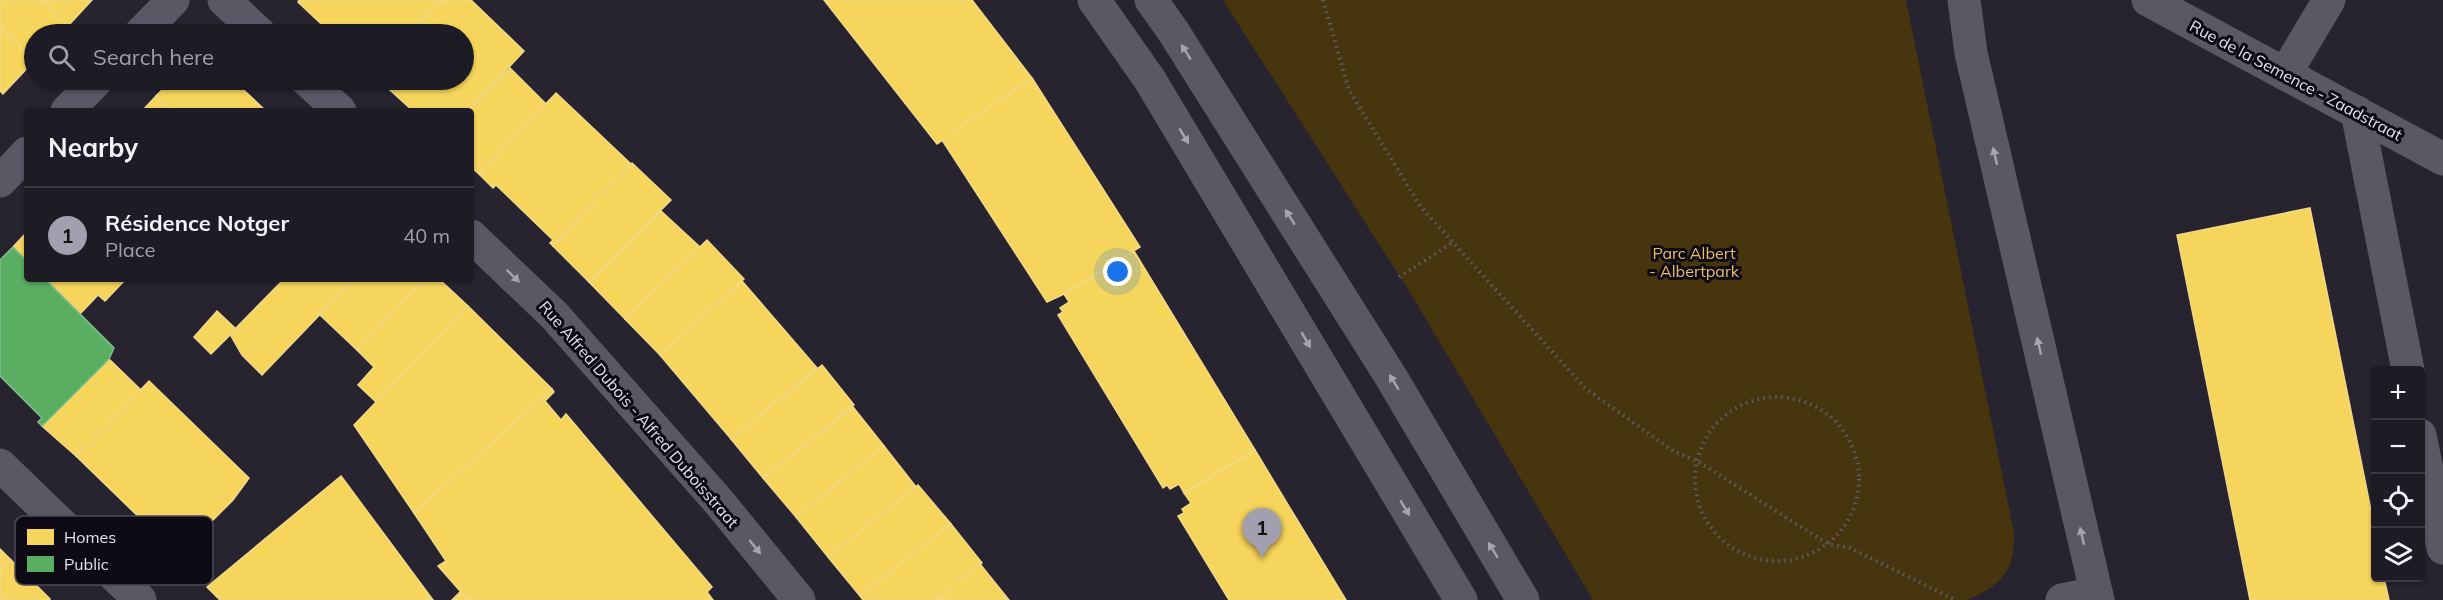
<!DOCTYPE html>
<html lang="en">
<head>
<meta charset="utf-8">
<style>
  body { margin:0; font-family:Mulish,sans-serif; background:#25242c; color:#f1f3f6 }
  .controls { position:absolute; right:18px; bottom:18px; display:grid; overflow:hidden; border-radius:6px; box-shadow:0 2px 4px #0004 }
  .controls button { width:54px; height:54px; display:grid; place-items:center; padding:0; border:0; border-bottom:2px solid #3b3941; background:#1d1b24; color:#f1f3f6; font:30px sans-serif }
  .you { position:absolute; left:1118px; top:272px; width:21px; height:21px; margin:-15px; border:4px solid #fff; border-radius:50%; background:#1a73e8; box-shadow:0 0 0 9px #1a73e833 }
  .badge { display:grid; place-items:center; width:39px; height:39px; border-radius:50%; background:#a29fae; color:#111; font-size:20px; font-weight:700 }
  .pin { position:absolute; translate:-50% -50px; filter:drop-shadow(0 2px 3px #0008) }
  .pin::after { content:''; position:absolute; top:32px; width:21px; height:18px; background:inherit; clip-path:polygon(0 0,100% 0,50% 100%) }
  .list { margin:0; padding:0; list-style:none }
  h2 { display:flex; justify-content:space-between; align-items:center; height:78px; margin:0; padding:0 24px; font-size:26px }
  h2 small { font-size:20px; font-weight:400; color:#a0a1a6 }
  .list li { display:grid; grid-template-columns:39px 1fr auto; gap:18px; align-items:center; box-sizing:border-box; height:96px; padding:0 24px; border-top:2px solid #3b3941 }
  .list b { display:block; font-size:22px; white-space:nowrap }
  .list p { margin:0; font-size:20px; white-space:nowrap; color:#a0a1a6 }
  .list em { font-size:20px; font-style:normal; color:#a0a1a6 }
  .icon { flex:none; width:33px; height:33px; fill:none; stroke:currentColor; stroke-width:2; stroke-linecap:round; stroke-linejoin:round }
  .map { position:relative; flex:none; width:2443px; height:600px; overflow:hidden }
  .search { position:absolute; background:#1d1b24; box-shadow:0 2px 4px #0004; left:24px; top:24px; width:450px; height:66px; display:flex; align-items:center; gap:15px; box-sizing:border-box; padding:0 21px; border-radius:33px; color:#a0a1a6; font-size:22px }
  .panel { position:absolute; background:#1d1b24; box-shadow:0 2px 4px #0004; left:24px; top:108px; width:450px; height:174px; border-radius:6px }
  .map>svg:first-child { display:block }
  .green { fill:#47350e }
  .homes { fill:#f6d55c; stroke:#f1d989; stroke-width:1.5 }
  .public { fill:#5aae61; stroke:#84bd8c; stroke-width:1.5 }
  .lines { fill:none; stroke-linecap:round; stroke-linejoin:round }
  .path { stroke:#605d69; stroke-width:4; stroke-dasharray:1.5 4.5; stroke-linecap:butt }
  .minor { stroke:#5b5866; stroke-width:33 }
  .oneway { fill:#a7a3b3 }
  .labels { text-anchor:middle; stroke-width:6; stroke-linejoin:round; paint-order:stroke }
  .street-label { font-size:16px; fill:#e5e1f2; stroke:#0d0a15 }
  .park-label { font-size:16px; fill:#e9bf69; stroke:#0d0a15 }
  .key { fill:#0d0a15; stroke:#4e4a57; stroke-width:1.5 }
  .key-label { font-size:16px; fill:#e5e1f2 }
</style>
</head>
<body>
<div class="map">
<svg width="2443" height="600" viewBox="0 0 2443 600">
  <rect width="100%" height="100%" fill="#272430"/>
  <path class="green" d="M 1223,0 L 1906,0 L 2014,533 C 2015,572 2001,585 1967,600 L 1593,600 L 1411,294 Z"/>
  <g class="homes">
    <path d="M 0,0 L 41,0 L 68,26 L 59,34 L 34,34 L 34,61 L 0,26 Z"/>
    <path d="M 41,0 L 92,0 L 68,26 Z"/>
    <path d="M 299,0 L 442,0 L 408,34 L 332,34 L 298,2 Z"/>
    <path d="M 442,0 L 471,0 L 524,51 L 468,111 L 413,111 L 379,80 L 464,80 L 464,34 L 408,34 Z"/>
    <path d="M 824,0 L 972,0 L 1032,78 L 937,144 Z"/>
    <path d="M 0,26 L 34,61 L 3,94 L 0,91 Z"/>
    <path d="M 510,68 L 546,104 L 479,174 L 471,167 L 471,111 L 468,111 Z"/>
    <path d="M 1032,78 L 1140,247 L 1064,294 L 1047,302 L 942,140 Z"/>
    <path d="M 172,80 L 233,80 L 266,111 L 172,111 L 156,96 Z"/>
    <path d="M 556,93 L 631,164 L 553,246 L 550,243 L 553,240 L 496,185 L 493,188 L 479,174 Z"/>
    <path d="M 156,96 L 172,111 L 142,111 Z"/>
    <path d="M 632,163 L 671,200 L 589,282 L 553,246 Z"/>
    <path d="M 2310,208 L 2376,535 L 2376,578 L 2384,578 L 2389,600 L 2250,600 L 2177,235 Z"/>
    <path d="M 661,211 L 700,247 L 625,319 L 589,282 Z"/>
    <path d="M 27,232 L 27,261 L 13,247 Z"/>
    <path d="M 707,240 L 744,279 L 660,355 L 625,319 Z"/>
    <path d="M 1134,251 L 1255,450 L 1184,493 L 1179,484 L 1170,489 L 1167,485 L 1163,488 L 1058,315 L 1063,312 L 1060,308 L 1069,302 L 1064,294 Z"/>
    <path d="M 45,279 L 122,279 L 124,281 L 105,301 L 98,295 L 80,314 Z"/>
    <path d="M 284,279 L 354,279 L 262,375 L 242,355 L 230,334 Z"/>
    <path d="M 354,279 L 425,279 L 357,350 L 320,315 Z"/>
    <path d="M 425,279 L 439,279 L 468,306 L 376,402 L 358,385 L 374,367 L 357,350 Z"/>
    <path d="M 742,281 L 817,368 L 731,439 L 660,355 Z"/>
    <path d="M 468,306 L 552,389 L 414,513 L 354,425 Z"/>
    <path d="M 217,311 L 236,329 L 211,354 L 194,337 Z"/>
    <path d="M 109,359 L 141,390 L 76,456 L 42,426 Z"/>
    <path d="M 822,365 L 854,405 L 763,478 L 731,439 Z"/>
    <path d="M 149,381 L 249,478 L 233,500 L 178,555 L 76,456 Z"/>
    <path d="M 552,389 L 554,392 L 545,401 L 561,420 L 566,414 L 712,587 L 707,592 L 713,600 L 468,600 L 438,566 L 446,561 L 414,513 Z"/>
    <path d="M 853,407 L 884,446 L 796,517 L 763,478 Z"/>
    <path d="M 884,446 L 916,487 L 828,557 L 796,517 Z"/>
    <path d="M 1255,450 L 1293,513 L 1346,600 L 1229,600 L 1178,516 L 1184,513 L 1182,509 L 1191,503 L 1184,493 Z"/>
    <path d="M 341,476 L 433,600 L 220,600 L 207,587 Z"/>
    <path d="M 918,485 L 951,524 L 860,596 L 828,557 Z"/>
    <path d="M 951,524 L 982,563 L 936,600 L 863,600 L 860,596 Z"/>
    <path d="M 0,549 L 11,560 L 0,570 Z"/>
    <path d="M 11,560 L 50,599 L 49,600 L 0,600 L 0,570 Z"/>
    <path d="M 980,564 L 1009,600 L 936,600 Z"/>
    <path d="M 460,592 L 468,600 L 452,600 Z"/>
  </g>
  <path class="public" d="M 13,247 L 27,261 L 27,279 L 45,279 L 114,348 L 109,359 L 42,426 L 38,422 L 42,418 L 0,376 L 0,260 Z"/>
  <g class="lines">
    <g class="path">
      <path d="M 1323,0 L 1349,90 L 1420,206 L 1585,388 L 1673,451 L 1697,461 L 1828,544 L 1850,548 L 1955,600"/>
      <path d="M 1399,277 L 1452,243"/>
      <circle cx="1777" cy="479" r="82"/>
    </g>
    <g class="minor">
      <path d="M 224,0 L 260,34"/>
      <path d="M 1094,0 L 1150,80 L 1461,600"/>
      <path d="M 1151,0 L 1173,31 L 1391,377 L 1523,600"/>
      <path d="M 1964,0 L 1971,53 L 2098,600"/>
      <path d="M 2148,0 L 2443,159"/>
      <path d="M 140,34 L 173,0"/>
      <path d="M 2285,74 L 2329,0"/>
      <path d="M 307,80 L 340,111"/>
      <path d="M 67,111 L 97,80"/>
      <path d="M 2357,112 L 2408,370"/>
      <path d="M 0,181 L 27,153"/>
      <path d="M 471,236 L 554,315 L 719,502 L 799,600"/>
      <path d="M 2420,435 L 2443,548"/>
      <path d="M 0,465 L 140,600"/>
      <path d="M 2062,600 L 2096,593"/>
    </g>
  </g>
  <defs><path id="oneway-solid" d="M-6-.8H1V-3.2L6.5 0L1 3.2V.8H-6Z" transform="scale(1.5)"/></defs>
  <g class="oneway">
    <use href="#oneway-solid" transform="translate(1186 52) rotate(-122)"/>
    <use href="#oneway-solid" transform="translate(1184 136) rotate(59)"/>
    <use href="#oneway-solid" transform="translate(1995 156) rotate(-103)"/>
    <use href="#oneway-solid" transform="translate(1290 217) rotate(-122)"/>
    <use href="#oneway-solid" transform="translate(513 276) rotate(44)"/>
    <use href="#oneway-solid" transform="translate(1306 340) rotate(60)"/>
    <use href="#oneway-solid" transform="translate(2039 346) rotate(-103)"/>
    <use href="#oneway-solid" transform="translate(1394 382) rotate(-121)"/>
    <use href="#oneway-solid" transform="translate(1405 508) rotate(59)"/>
    <use href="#oneway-solid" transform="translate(2082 536) rotate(-103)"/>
    <use href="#oneway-solid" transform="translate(755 547) rotate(51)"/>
    <use href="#oneway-solid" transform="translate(1493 550) rotate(-121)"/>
  </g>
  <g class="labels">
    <g class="street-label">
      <text transform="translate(2296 80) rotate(28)" y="6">Rue de la Semence - Zaadstraat</text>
      <text transform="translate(639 414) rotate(49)" y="6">Rue Alfred Dubois - Alfred Duboisstraat</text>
    </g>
    <g class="park-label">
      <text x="1694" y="259">Parc Albert<tspan x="1694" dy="18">- Albertpark</tspan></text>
    </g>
  </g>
  <rect x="15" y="516" width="198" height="69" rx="9" class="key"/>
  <rect x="27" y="529" width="27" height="16" fill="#f6d55c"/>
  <rect x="27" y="556" width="27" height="16" fill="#5aae61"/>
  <g class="key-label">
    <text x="64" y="543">Homes</text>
    <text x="64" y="570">Public</text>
  </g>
</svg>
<div class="controls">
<button>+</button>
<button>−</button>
<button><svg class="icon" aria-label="locate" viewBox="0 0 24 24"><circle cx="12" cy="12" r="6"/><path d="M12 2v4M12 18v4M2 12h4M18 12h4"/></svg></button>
<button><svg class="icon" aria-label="layers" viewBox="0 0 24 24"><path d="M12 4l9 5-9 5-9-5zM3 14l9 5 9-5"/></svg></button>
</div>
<div class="you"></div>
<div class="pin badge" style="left:1262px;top:558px">1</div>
<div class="search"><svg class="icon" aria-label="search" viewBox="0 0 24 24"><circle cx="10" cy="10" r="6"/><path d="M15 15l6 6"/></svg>Search here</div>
<section class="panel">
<h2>Nearby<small></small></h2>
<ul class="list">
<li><span class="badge">1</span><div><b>Résidence Notger</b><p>Place</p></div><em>40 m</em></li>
</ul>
</section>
</div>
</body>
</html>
